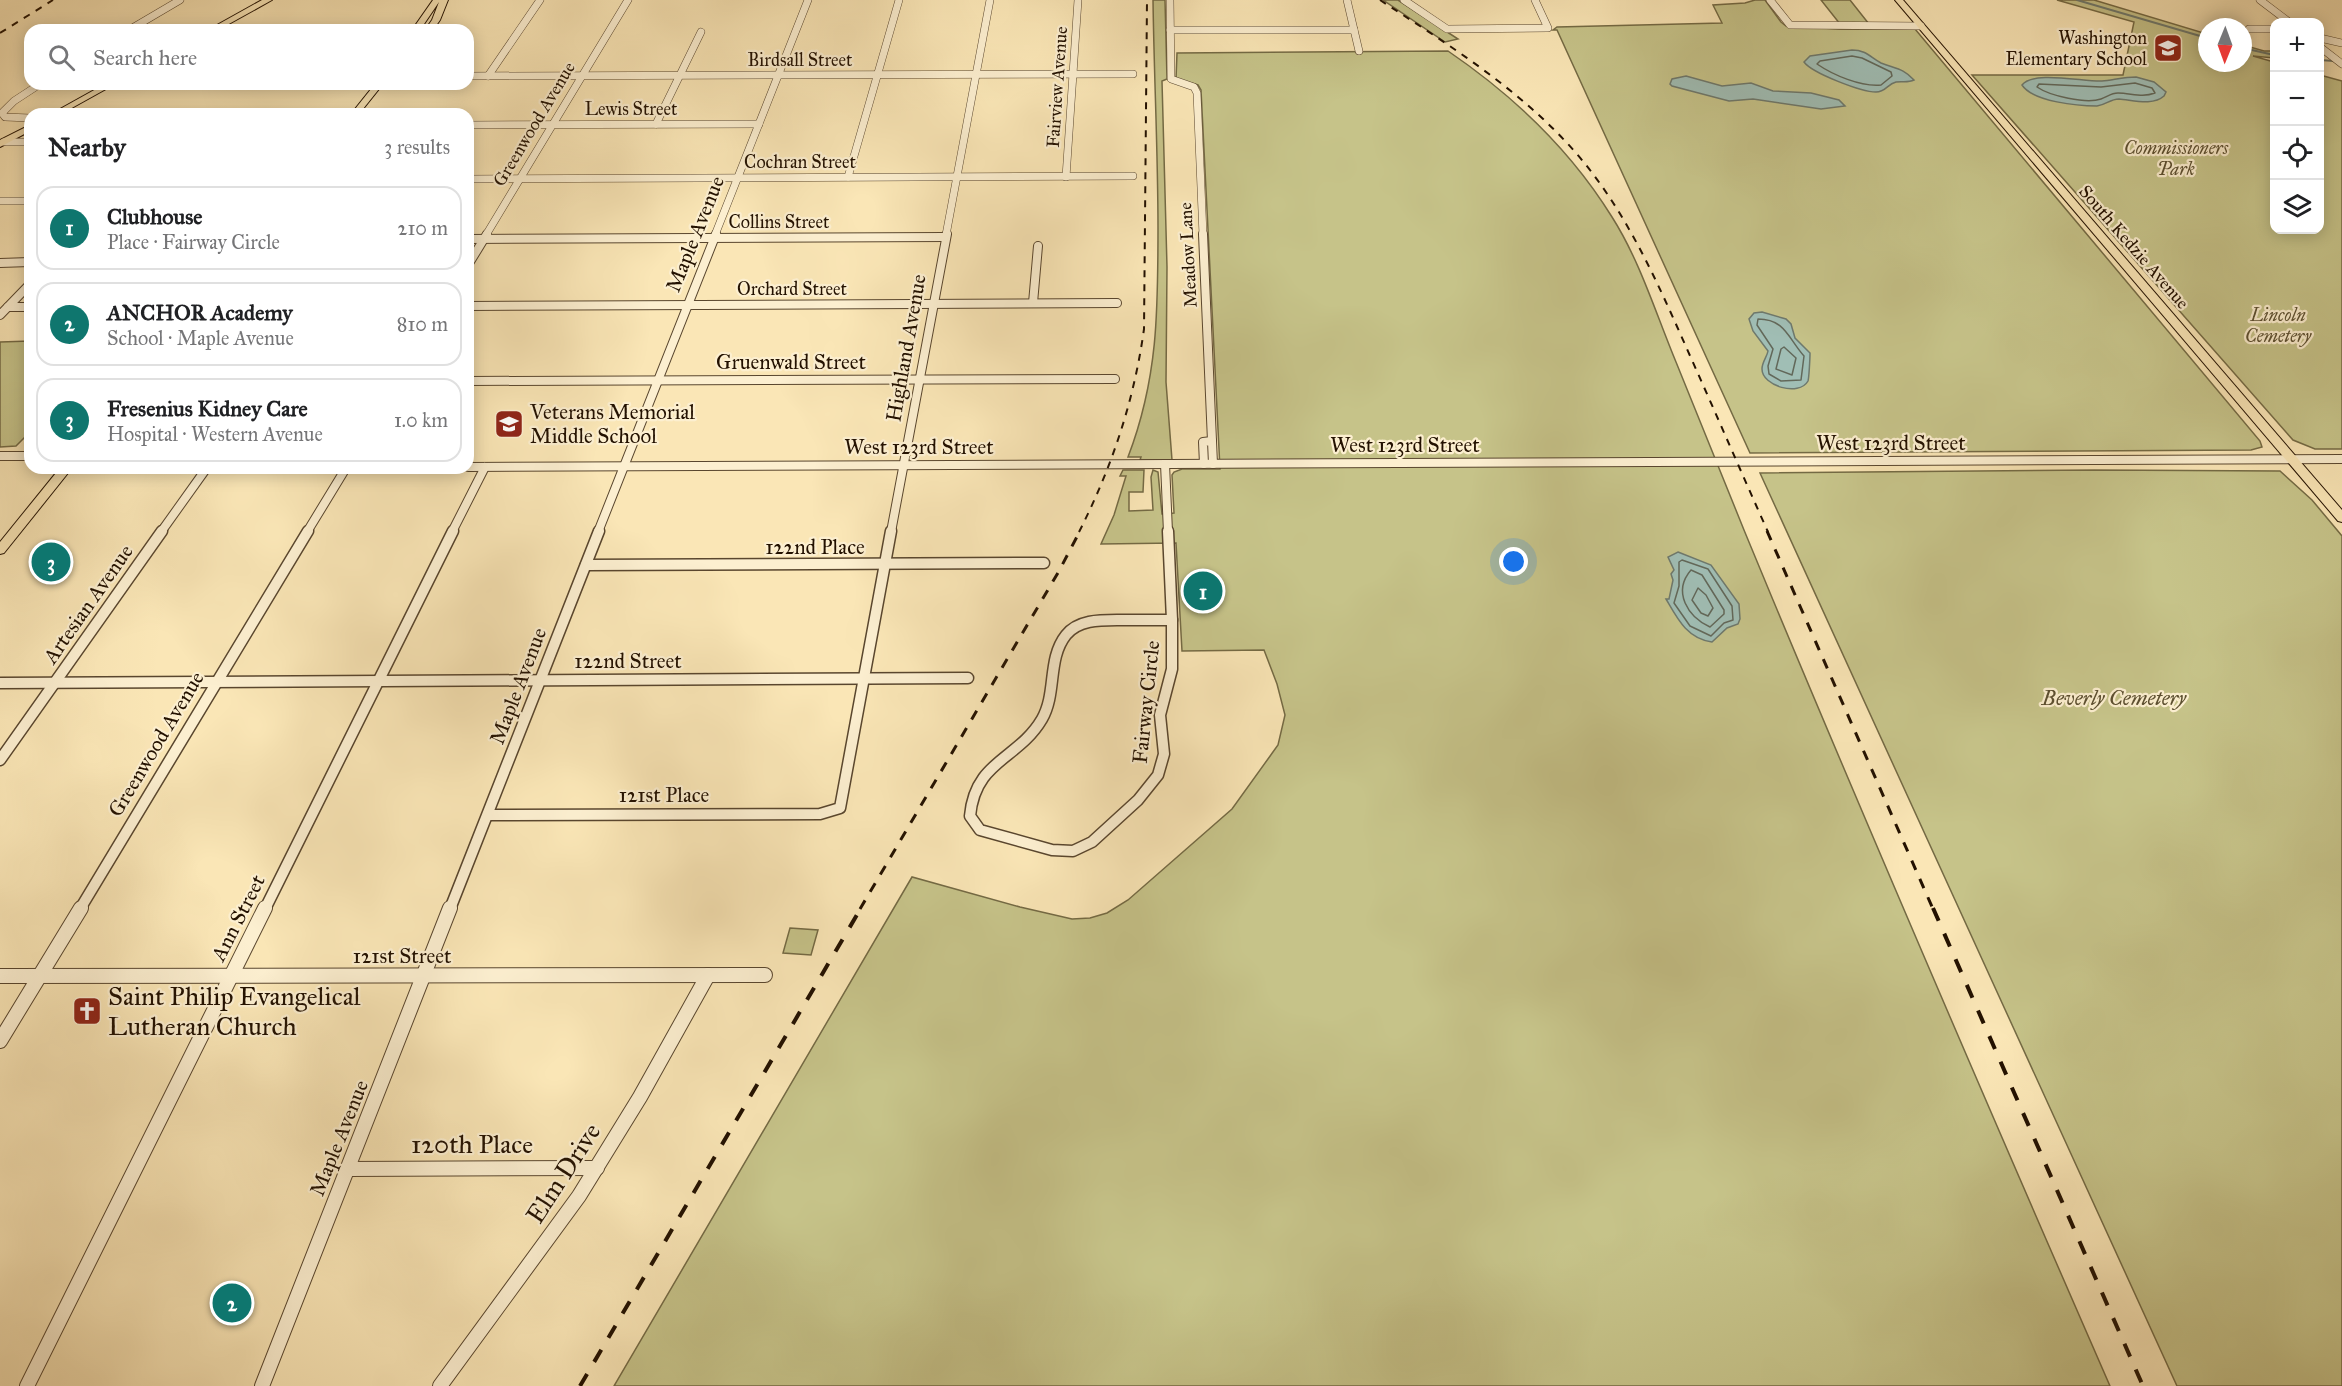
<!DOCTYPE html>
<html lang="en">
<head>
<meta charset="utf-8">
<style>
  body { margin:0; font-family:"IM FELL Great Primer",serif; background:#f6f6f6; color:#202124 }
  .controls { position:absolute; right:18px; top:18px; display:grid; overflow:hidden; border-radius:12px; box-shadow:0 3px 15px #0003 }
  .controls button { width:54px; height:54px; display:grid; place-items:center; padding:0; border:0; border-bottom:2px solid #e0e0e0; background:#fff; color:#202124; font:30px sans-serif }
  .compass { position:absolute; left:2198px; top:18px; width:54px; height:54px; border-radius:50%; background:#fff; box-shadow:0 3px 15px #0003; rotate:181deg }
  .you { position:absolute; left:1514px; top:562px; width:21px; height:21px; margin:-15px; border:4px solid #fff; border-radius:50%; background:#1a73e8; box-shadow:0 0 0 9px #1a73e833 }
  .badge { display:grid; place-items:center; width:39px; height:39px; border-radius:50%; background:#0f766e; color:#fff; font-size:20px; font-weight:700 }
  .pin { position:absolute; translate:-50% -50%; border:3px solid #fff; box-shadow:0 2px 6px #0006 }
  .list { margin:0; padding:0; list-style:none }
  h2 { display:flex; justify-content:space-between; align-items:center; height:78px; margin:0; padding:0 24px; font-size:26px }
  h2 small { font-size:20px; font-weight:400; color:#757577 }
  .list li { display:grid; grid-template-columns:39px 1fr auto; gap:18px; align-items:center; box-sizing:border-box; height:84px; margin:0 12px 12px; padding:0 12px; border:2px solid #e0e0e0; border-radius:18px }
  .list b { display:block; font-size:22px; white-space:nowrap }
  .list p { margin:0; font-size:20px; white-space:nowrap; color:#757577 }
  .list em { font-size:20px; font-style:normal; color:#757577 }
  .icon { flex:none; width:33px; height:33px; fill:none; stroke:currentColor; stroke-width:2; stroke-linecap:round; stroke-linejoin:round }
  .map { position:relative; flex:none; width:2342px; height:1386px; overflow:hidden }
  .search { position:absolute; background:#fff; box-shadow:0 3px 15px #0003; left:24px; top:24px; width:450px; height:66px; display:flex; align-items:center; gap:15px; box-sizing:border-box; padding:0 21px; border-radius:18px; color:#757577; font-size:22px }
  .panel { position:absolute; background:#fff; box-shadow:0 3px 15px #0003; left:24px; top:108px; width:450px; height:366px; border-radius:18px }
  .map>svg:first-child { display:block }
  .green { fill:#c6c389; stroke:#746a44; stroke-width:1.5 }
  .water { fill:#a0beb5; stroke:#6e796d; stroke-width:1.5 }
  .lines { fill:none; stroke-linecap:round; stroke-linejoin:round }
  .shore { stroke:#62685a; stroke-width:1.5 }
  .stream { stroke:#6e796d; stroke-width:2 }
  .minor-far3-casing { stroke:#59462e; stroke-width:8 }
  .minor-far2-casing { stroke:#59462e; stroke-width:10 }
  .minor-far1-casing { stroke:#59462e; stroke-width:13 }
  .minor-casing { stroke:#59462e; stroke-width:16 }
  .major-casing { stroke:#231100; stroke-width:2 }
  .minor-far3 { stroke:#fcefd0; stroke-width:7 }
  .minor-far2 { stroke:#fcefd0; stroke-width:8 }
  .minor-far1 { stroke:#fcefd0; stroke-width:10 }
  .minor { stroke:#fcefd0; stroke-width:14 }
  .major { fill:#fae6b6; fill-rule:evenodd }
  .rail-far2 { stroke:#231100; stroke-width:2; stroke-dasharray:7 7; stroke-linecap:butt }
  .rail-far1 { stroke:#231100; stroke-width:3; stroke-dasharray:10 10; stroke-linecap:butt }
  .rail { stroke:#231100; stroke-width:4; stroke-dasharray:14 14; stroke-linecap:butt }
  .labels { text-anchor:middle; stroke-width:4.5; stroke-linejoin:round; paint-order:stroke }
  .far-poi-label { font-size:18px; fill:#231100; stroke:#fcefd0; text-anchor:end }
  .far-street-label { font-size:18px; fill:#231100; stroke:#fcefd0 }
  .far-park-label { font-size:18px; font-style:italic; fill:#5c4f30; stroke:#fcefd0 }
  .street-label { font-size:21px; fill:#231100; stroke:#fcefd0 }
  .poi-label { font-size:21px; fill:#231100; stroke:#fcefd0; text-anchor:start }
  .park-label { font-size:21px; font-style:italic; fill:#5c4f30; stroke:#fcefd0 }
  .near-poi-label { font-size:26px; fill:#231100; stroke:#fcefd0; text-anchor:start }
  .near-street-label { font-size:26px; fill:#231100; stroke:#fcefd0 }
</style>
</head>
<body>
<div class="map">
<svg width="2342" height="1386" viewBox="0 0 2342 1386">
  <rect width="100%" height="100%" fill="#fae6b6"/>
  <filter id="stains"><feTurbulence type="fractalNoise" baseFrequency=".00333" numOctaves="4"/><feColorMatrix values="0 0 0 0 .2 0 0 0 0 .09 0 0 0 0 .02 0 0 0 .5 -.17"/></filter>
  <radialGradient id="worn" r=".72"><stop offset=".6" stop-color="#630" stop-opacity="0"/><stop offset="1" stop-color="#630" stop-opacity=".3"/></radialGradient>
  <g class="green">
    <path d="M 1153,0 L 1165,0 L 1167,79 L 1162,81 L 1167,267 L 1166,382 L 1172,460 L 1140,460 L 1141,457 L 1128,457 C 1158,379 1158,311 1158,228 C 1158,152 1154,76 1153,0 Z"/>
    <path d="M 1383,0 L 1398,0 L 1458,39 L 1445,42 Z"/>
    <path d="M 1755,0 L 1765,0 L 1781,22 L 1786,26 L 1840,29 L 1915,29 L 2260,441 L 2262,447 L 2251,450 L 1750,453 L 1557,30 L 1553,30 L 1557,27 L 1722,23 L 1713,5 L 1745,3 Z"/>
    <path d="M 1821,0 L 1850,0 L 1869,24 L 1840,24 Z"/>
    <path d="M 2057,0 L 2094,0 L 2207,34 L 2207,63 L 2243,63 L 2243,45 L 2264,51 L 2274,51 L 2274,58 L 2253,56 L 2274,62 L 2274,230 L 2320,230 L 2320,75 L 2342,81 L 2342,449 L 2315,449 L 2293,440 L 1972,75 L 2123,75 L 2134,22 Z"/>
    <path d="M 1448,51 C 1514,96 1570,149 1612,217 C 1640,261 1656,314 1676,362 C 1708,442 1740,521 1773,600 C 1883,863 1996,1125 2110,1386 L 614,1386 L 912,877 L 1020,907 L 1072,919 L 1090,918 L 1107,913 L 1128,900 L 1232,809 L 1278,745 L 1285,715 L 1277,684 L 1264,650 L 1182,651 L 1176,543 L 1101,544 L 1114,515 L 1126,476 L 1120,476 L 1123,470 L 1144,470 L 1143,492 L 1129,492 L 1129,511 L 1153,510 L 1151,477 L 1153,470 L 1158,472 L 1162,514 L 1174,513 L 1172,475 L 1174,472 L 1182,469 L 1220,469 L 1201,90 L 1198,85 L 1176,79 L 1177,53 Z"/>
    <path d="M 30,341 L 30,432 L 16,446 L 0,447 L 0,342 Z"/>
    <path d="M 2094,470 L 2280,471 L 2312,500 L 2342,536 L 2342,1386 L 2177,1386 L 1760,473 Z"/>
    <path d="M 790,928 L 818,930 L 811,955 L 783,953 Z"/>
  </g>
  <g class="water">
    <path d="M 1852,50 C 1866,50 1870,57 1881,63 C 1896,69 1903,68 1914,80 C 1908,83 1902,81 1896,82 C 1887,84 1886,92 1876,92 C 1861,92 1812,73 1804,62 L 1810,56 Z"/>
    <path d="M 1686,76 L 1722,86 L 1751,83 L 1773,91 L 1811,93 L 1839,100 L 1845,106 L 1821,109 L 1753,99 L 1729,101 L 1672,86 L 1670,84 L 1672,79 Z"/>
    <path d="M 2136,77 L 2154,82 L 2166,92 L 2164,96 C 2153,106 2133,100 2119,99 C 2110,99 2106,105 2097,106 C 2079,106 2033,102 2022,85 C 2033,70 2084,82 2102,81 C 2113,80 2124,77 2136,77 Z"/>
    <path d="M 1762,312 L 1786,319 L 1791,324 L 1795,338 L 1810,353 C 1810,358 1809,378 1808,381 C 1799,397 1762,386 1762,369 C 1762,362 1767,357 1768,351 L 1753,331 L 1749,319 L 1754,313 Z"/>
    <path d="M 1678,552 L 1711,565 L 1739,604 L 1740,619 L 1738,624 L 1727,628 L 1712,642 C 1687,639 1677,618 1666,599 L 1669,599 L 1673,580 L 1671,574 L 1674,570 L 1668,557 Z"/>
  </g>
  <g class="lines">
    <g class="shore">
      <path d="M 1852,56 L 1862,58 L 1891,72 L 1892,76 L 1881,85 C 1861,87 1833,75 1817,64 L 1820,61 Z"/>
      <path d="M 2135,83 L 2152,88 L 2155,93 C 2142,98 2131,93 2118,93 C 2111,93 2107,97 2101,99 C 2086,104 2050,96 2037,87 L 2039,84 L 2101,87 Z"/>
      <path d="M 1758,319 C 1785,319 1788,338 1804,356 L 1801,380 L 1781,381 L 1769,374 L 1768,366 L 1773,349 L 1757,325 Z"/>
      <path d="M 1784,347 L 1796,358 L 1792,375 L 1776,369 L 1781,349 Z"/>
      <path d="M 1682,560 L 1708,569 L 1732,606 L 1733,620 L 1724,623 L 1711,636 L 1690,626 L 1674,603 L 1679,586 L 1679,562 Z"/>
      <path d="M 1691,570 L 1702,575 L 1724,610 L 1724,614 L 1710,627 C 1688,617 1672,592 1691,570 Z"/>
      <path d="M 1698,588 L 1706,595 L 1713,608 L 1708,616 L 1701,613 L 1692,600 Z"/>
    </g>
    <g class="stream">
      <path d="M 2077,0 L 2207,38"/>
      <path d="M 2243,48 L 2274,55"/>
      <path d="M 2320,60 L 2334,61"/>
    </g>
    <g class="minor-far3-casing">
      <g id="minor-far3">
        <path d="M 1170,0 L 1171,79 L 1194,87 L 1197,93 L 1203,235"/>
        <path d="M 1347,0 L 1359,51"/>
        <path d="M 1404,0 L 1447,29 L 1548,28 L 1535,0"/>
        <path d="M 1770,0 L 1790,25 L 1921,26"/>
        <path d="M 2260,0 L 2289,22"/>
        <path d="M 2249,29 L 2274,29"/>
        <path d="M 129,30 L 180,0"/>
        <path d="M 1170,30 L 1354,30"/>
        <path d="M 2320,38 L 2342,43"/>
        <path d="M 2320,47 L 2342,64"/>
        <path d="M 468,76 L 1133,74"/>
        <path d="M 488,76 L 540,0"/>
        <path d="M 107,86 L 378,86"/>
        <path d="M 30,118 L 5,117 L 2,113 L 14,101 L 40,84"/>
        <path d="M 656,124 L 701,32"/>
        <path d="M 468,125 L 759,124"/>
        <path d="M 4,142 L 30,142"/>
        <path d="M 848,177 L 899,0"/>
        <path d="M 1066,177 L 1078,0"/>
        <path d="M 468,179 L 1133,176"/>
        <path d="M 0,201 L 30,201"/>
        <path d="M 486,235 L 628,0"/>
        <path d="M 715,235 L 808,0"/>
        <path d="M 946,235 L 990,0"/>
      </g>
    </g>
    <g class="minor-far2-casing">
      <g id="minor-far2">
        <path d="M 1203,234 L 1213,464"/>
        <path d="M 468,239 L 946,237"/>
        <path d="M 0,263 L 30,262"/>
        <path d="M 468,265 L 487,234"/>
        <path d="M 1033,303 L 1038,246"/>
        <path d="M 468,306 L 1117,303"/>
        <path d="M 8,307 L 30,307"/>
        <path d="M 0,315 L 30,284"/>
        <path d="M 468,381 L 1115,379"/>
        <path d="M 0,456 L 30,456"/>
        <path d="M 1165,464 L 1168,532"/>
        <path d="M 1204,464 L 1203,442 L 1212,441"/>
        <path d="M 468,467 L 2342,459"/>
        <path d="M 120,468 L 317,468"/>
        <path d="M 161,532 L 206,469"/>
        <path d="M 307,532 L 346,468"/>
        <path d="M 452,532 L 485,467"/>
        <path d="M 598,532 L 716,234"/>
        <path d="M 891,532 L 947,234"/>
      </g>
    </g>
    <g class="minor-far1-casing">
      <g id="minor-far1">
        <path d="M 1168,531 L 1172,620"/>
        <path d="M 586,565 L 1044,563"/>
        <path d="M 1117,620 L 1172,620 L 1172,669 L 1160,715 L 1164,754 L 1158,775 L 1138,800 L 1092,842 L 1073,851 L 1052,850 L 980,830 L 970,816 C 975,760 1018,760 1042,719 C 1057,693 1047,659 1066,635 C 1078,620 1099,620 1117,620 Z"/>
        <path d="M 0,683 L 968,678"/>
        <path d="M 0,760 L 162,531"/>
        <path d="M 488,815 L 820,814 L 840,808 L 891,531"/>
        <path d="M 80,909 L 308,531"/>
        <path d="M 265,909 L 453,531"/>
        <path d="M 450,909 L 599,531"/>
      </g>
    </g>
    <g class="minor-casing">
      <g id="minor">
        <path d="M 0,976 L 765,975"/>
        <path d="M 0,1041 L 81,908"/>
        <path d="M 348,1169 L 597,1168"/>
        <path d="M 27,1386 L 265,908"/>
        <path d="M 262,1386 L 450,908"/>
        <path d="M 440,1386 L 579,1196 L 640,1097 L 708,975"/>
      </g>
    </g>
    <g class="major-casing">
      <g id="major">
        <path d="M 262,0 L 272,0 L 218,30 L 208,30 Z"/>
        <path d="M 433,0 L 448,0 L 440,20 L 433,30 L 425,30 L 432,20 L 439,2 L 420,30 L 412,30 Z"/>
        <path d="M 1895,0 L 1903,0 L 2342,510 L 2342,522 L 2338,521 Z"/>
        <path d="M 105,84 L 115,84 L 61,114 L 51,114 Z"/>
        <path d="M 375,84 L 383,84 L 359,114 L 351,114 Z"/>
        <path d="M 30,125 L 30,131 L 0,147 L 0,140 Z"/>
        <path d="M 60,468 L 72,468 L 4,553 L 0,554 L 0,542 Z"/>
      </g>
    </g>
    <use href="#minor-far3" class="minor-far3"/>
    <use href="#minor-far2" class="minor-far2"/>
    <use href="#minor-far1" class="minor-far1"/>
    <use href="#minor" class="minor"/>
    <use href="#major" class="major"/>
    <g class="rail-far2">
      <path d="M 1380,0 C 1449,45 1521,90 1576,153 C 1628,213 1659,286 1691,358 C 1717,416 1742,474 1768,532"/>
      <path d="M 0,33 L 53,0"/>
      <path d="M 1079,532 C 1112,467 1134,401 1144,329 L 1147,0"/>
    </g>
    <g class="rail-far1">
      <path d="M 1767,531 L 1933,909"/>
      <path d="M 860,909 L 1059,571 L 1080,531"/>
    </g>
    <g class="rail">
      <path d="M 1933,908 L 2143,1386"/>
      <path d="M 580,1386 L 861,908"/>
    </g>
  </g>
  <defs>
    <g id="school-square" transform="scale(1.5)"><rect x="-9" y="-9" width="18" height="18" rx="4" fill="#8f2418" stroke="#fcefd0"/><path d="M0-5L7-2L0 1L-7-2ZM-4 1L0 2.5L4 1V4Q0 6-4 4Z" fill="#fff"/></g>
    <g id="church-square" transform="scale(1.5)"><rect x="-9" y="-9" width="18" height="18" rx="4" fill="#8f2418" stroke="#fcefd0"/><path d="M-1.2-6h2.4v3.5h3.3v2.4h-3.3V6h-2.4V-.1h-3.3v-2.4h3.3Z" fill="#fff"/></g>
  </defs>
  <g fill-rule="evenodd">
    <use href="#school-square" x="2168" y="48"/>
    <use href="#school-square" x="509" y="424"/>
    <use href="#church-square" x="87" y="1011"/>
  </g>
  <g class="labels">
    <g class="far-poi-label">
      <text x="2147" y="44">Washington<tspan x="2147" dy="21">Elementary School</tspan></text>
    </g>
    <g class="far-street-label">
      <text x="800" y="66">Birdsall Street</text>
      <text transform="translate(1057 87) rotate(-86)" y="6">Fairview Avenue</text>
      <text x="631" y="115">Lewis Street</text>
      <text transform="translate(534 124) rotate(-59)" y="6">Greenwood Avenue</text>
      <text x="800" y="168">Cochran Street</text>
      <text x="779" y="228">Collins Street</text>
      <text transform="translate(2134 247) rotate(49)" y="6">South Kedzie Avenue</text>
      <text transform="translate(1188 255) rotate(-93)" y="6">Meadow Lane</text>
      <text x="792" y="295">Orchard Street</text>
    </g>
    <g class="far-park-label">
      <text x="2176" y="154">Commissioners<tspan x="2176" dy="21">Park</tspan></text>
      <text x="2278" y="321">Lincoln<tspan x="2278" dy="21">Cemetery</tspan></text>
    </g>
    <g class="street-label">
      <text transform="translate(695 234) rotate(-68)" y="7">Maple Avenue</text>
      <text transform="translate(906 348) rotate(-80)" y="7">Highland Avenue</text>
      <text x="791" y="369">Gruenwald Street</text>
      <text x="1891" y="450">West 123rd Street</text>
      <text x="1405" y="452">West 123rd Street</text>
      <text x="919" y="454">West 123rd Street</text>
      <text x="815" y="554">122nd Place</text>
      <text transform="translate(88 604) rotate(-55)" y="7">Artesian Avenue</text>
      <text x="628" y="668">122nd Street</text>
      <text transform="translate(518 686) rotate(-69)" y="7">Maple Avenue</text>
      <text transform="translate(1146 702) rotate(-84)" y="7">Fairway Circle</text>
      <text transform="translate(156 744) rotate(-59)" y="7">Greenwood Avenue</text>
      <text x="664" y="802">121st Place</text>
      <text transform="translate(238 918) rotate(-63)" y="7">Ann Street</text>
      <text x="402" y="963">121st Street</text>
      <text transform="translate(339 1138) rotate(-68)" y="7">Maple Avenue</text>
    </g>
    <g class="poi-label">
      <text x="530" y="419">Veterans Memorial<tspan x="530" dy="24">Middle School</tspan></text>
    </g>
    <g class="park-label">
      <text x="2114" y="705">Beverly Cemetery</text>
    </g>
    <g class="near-poi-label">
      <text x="108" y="1005">Saint Philip Evangelical<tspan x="108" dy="30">Lutheran Church</tspan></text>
    </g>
    <g class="near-street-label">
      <text x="472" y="1153">120th Place</text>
      <text transform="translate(563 1173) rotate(-57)" y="9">Elm Drive</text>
    </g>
  </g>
  <rect width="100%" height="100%" filter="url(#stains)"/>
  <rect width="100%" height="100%" fill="url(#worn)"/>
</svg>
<div class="controls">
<button>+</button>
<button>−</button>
<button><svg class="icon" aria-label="locate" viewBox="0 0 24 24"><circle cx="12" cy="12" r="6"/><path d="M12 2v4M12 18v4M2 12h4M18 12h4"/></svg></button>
<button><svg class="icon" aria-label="layers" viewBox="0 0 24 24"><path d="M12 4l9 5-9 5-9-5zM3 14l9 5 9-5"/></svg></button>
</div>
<svg class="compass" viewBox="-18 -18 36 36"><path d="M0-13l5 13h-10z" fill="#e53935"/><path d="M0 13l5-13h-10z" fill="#757577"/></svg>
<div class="you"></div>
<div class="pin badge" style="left:1203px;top:591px">1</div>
<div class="pin badge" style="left:232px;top:1303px">2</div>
<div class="pin badge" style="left:51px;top:562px">3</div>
<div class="search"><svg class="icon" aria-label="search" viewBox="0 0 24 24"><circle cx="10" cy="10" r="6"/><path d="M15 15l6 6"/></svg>Search here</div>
<section class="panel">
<h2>Nearby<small>3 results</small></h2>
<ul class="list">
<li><span class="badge">1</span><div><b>Clubhouse</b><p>Place · Fairway Circle</p></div><em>210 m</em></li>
<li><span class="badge">2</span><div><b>ANCHOR Academy</b><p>School · Maple Avenue</p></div><em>810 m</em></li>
<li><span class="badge">3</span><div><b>Fresenius Kidney Care</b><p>Hospital · Western Avenue</p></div><em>1.0 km</em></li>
</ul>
</section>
</div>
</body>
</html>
